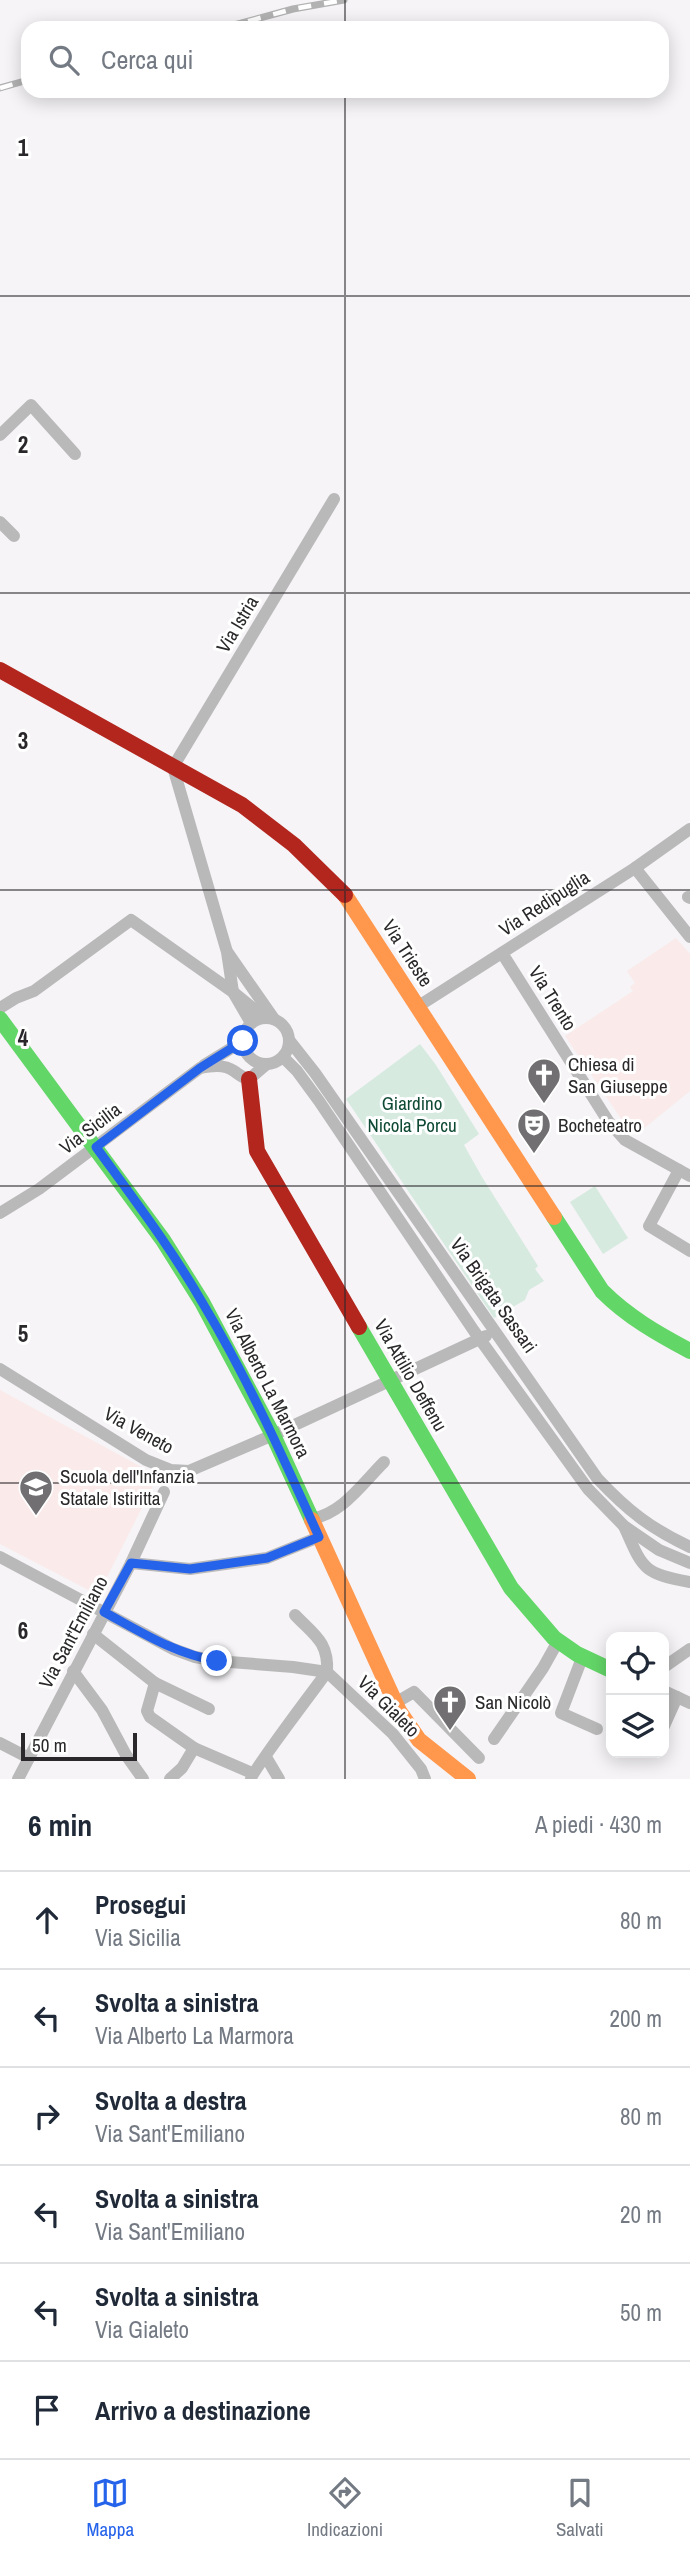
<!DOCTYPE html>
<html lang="it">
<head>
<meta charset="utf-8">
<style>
  body { margin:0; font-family:"Archivo Narrow",sans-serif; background:#f2f2f3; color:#1f2937 }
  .controls { position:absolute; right:21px; bottom:21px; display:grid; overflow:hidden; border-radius:14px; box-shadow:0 4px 18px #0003 }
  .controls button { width:63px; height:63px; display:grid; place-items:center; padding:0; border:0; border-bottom:2px solid #e0e1e3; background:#fff; color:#1f2937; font:35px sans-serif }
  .scale { position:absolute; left:21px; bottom:18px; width:116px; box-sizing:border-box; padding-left:7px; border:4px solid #2a282a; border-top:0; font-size:19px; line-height:24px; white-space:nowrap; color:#2a282a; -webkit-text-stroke:5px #fff; paint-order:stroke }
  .stop { position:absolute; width:21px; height:21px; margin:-16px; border:5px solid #2563eb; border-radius:50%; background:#fff }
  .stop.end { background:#2563eb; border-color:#fff; box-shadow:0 2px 7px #0008 }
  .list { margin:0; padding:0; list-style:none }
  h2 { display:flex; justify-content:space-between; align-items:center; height:91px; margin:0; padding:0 28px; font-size:30px }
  h2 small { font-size:23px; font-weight:400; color:#747a83 }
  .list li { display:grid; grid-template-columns:46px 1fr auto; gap:21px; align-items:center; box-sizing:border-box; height:98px; padding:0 28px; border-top:2px solid #e0e1e3 }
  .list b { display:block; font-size:26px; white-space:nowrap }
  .list p { margin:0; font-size:23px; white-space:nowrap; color:#747a83 }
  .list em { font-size:23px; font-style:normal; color:#747a83 }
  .icon { flex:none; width:38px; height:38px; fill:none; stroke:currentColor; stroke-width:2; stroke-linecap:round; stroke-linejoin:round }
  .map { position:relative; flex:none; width:690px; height:1779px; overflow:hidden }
  .search { position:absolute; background:#fff; box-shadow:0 4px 18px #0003; left:21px; right:21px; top:21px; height:77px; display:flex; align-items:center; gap:18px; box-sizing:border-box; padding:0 24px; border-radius:21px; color:#747a83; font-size:26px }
  .sheet { height:679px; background:#fff }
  nav { display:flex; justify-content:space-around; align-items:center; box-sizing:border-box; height:98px; border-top:2px solid #e0e1e3; background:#fff; font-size:19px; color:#747a83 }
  nav a { display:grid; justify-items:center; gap:4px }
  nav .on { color:#2563eb }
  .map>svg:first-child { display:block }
  .education { fill:#faebea }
  .green { fill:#d6eae0 }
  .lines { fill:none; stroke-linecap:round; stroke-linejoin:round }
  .street { stroke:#bab9ba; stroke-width:12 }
  .fast { stroke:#63d668; stroke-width:16 }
  .slow { stroke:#ff974d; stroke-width:16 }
  .jam { stroke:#b3261e; stroke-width:16 }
  .rail-casing { stroke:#b2b2b2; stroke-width:7 }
  .rail { stroke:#fff; stroke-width:4.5; stroke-dasharray:13; stroke-linecap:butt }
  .route { stroke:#2563eb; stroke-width:9 }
  .grid { fill:none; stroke:#2a282a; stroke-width:2; stroke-opacity:0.55 }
  .labels { text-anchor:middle; stroke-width:6; stroke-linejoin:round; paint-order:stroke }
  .street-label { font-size:19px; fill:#2a282a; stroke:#fff }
  .poi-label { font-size:19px; fill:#2a282a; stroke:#fff; text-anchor:start }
  .park-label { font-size:19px; fill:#0e4933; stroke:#fff }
  .grid-label { font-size:23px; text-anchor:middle; font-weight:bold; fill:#2a282a; stroke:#fff; stroke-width:6; stroke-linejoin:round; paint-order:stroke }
</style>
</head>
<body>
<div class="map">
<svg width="690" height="1779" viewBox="0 0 690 1779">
  <rect width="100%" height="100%" fill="#f6f4f7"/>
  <g class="education">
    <path d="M 676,938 L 690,954 L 690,1091 L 637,1134 L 626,1126 L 565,1036 L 633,991 L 630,987 L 635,983 L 627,971 Z"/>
    <path d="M 0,1390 L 158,1476 L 98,1595 L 0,1544 Z"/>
  </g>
  <g class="green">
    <path d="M 420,1044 L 436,1065 L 479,1134 L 464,1145 L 482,1177 L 538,1266 L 535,1269 L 544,1281 L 529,1290 L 525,1300 L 494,1318 L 346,1099 Z"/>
    <path d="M 595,1186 L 628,1238 L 603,1254 L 570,1202 Z"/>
  </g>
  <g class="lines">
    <g class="street">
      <path d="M 0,435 L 31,405 L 75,454"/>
      <path d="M 0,522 L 14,536"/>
      <path d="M 635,868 L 690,937"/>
      <path d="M 688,897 L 690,898"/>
      <path d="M 228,953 L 274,1019"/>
      <path d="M 502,953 L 608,1121 L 625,1140 L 690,1176"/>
      <path d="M 417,1007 L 635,868 L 690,829"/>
      <path d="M 0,1008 L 16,998 L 34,991 L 131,920 L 233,992 L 265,1018"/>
      <circle cx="266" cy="1041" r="23"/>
      <path d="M 251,1023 L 233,992 L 227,952 L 173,767 L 334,499"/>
      <path d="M 289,1040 L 315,1073 L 597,1478 C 628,1511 650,1528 690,1547"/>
      <path d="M 283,1057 L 297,1071 L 319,1101 L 474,1331 L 588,1489 L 624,1526 L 659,1550 L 690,1563"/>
      <path d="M 204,1065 L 243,1041"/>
      <path d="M 679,1170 L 649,1226 L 690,1251"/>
      <path d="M 0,1213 L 39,1189 L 200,1068 C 211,1066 224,1064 234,1071 C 240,1075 242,1078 249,1079 L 267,1064"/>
      <path d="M 0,1369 L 146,1460 L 171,1470 L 189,1471 L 273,1435 L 486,1336"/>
      <path d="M 311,1519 C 342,1514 362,1484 384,1462"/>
      <path d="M 624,1526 C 643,1569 642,1573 690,1582"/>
      <path d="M 0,1557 L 173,1649 L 195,1657 L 217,1661 L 293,1667 L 327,1672 L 393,1734 L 421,1769 L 425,1779"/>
      <path d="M 131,1563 L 190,1569 L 267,1558 L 319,1537"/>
      <path d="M 295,1615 C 314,1635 329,1642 327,1672"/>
      <path d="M 93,1634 L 155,1683 L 147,1711 L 150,1717 L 194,1748 L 252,1773"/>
      <path d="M 582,1658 L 561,1713 L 597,1729"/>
      <path d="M 664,1667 L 690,1649"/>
      <path d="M 73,1671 L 102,1710 L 126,1755 L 143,1779"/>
      <path d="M 155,1683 L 209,1709"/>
      <path d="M 664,1691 L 690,1703"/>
      <path d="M 395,1703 L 414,1692 L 479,1758"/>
      <path d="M 664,1726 L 677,1697"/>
      <path d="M 494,1739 L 543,1668 L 557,1643"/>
      <path d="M 0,1743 L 29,1758"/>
      <path d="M 266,1757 L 279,1779"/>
      <path d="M 18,1779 L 131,1563 L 164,1492"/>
      <path d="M 170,1779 L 182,1768 L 194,1748"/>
      <path d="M 251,1779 C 252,1771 316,1687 327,1672"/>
    </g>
    <g class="fast">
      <path d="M 0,1019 L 163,1240 L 202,1302 L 273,1435 L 312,1520"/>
      <path d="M 554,1217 L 602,1291 C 628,1317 658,1334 690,1351"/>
      <path d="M 359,1327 L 511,1588 L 554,1638 L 577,1654 L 611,1670"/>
    </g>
    <g class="slow">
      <path d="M 345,895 L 554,1217"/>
      <path d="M 312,1520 L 399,1711 L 419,1740 L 468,1779"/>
    </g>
    <g class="jam">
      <path d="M 0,670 L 242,805 L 294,845 L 345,895"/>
      <path d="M 249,1079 L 257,1151 L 359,1327"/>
    </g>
    <g class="rail-casing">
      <g id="rail">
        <path d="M 223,28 L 293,9 L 344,0"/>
        <path d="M 0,88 L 28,80"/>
      </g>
    </g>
    <use href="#rail" class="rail"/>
  </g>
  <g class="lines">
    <path class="route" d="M 217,1661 C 175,1654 141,1632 104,1612 L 131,1563 L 190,1569 L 267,1558 L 319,1537 C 283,1457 247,1377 202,1302 C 171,1248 133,1198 96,1147 L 200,1068 L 243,1041"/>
  </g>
  <path class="grid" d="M 345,0 L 345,28M 345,91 L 345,1779M 0,296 L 690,296M 0,593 L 690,593M 0,890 L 690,890M 0,1186 L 690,1186M 0,1483 L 690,1483"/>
  <defs>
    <g id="church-pin" transform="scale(1.75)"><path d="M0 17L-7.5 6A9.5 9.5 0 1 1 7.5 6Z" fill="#716f72" stroke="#fff"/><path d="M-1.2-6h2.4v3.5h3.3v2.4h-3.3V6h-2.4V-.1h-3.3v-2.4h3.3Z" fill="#fff"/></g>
    <g id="theatre-pin" transform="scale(1.75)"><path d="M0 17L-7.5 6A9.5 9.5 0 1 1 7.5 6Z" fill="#716f72" stroke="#fff"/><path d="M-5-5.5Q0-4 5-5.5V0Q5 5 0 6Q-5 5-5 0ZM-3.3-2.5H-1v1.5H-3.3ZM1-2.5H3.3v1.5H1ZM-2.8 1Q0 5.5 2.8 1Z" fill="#fff"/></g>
    <g id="school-pin" transform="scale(1.75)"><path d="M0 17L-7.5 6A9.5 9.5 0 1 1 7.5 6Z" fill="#716f72" stroke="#fff"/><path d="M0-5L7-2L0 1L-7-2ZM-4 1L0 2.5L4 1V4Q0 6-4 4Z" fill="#fff"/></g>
  </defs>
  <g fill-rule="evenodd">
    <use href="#church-pin" x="544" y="1075"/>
    <use href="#theatre-pin" x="534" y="1125"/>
    <use href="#school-pin" x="36" y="1487"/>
    <use href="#church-pin" x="450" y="1702"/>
  </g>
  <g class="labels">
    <g class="street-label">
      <text transform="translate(237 624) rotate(-59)" y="7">Via Istria</text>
      <text transform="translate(544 903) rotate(-33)" y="7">Via Redipuglia</text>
      <text transform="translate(408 953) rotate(57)" y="7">Via Trieste</text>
      <text transform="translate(553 998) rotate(58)" y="7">Via Trento</text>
      <text transform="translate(90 1128) rotate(-37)" y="7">Via Sicilia</text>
      <text transform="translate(494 1295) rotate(55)" y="7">Via Brigata Sassari</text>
      <text transform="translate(411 1375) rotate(60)" y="7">Via Attilio Deffenu</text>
      <text transform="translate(268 1383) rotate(63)" y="7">Via Alberto La Marmora</text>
      <text transform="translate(139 1430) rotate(29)" y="7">Via Veneto</text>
      <text transform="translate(73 1632) rotate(-62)" y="7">Via Sant'Emiliano</text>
      <text transform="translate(389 1706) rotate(45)" y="7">Via Gialeto</text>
    </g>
    <g class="poi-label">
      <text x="568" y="1071">Chiesa di<tspan x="568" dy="22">San Giuseppe</tspan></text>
      <text x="558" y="1132">Bocheteatro</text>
      <text x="60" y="1483">Scuola dell'Infanzia<tspan x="60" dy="22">Statale Istiritta</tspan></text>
      <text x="475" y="1709">San Nicolò</text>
    </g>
    <g class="park-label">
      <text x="412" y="1110">Giardino<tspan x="412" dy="22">Nicola Porcu</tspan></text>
    </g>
  </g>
  <g class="grid-label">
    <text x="23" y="156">1</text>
    <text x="23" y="453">2</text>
    <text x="23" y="749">3</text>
    <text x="23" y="1046">4</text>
    <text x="23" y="1342">5</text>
    <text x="23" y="1639">6</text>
  </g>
</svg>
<div class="controls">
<button><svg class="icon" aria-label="locate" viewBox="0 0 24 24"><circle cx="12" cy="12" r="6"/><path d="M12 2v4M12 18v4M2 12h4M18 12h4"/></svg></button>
<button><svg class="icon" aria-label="layers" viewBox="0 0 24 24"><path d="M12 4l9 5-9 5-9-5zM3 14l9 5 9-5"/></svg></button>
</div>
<div class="scale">50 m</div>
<div class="stop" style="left:243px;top:1041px"></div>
<div class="stop end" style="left:217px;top:1661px"></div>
<div class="search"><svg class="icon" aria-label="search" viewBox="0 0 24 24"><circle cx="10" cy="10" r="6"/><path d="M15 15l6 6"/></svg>Cerca qui</div>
</div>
<section class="sheet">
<h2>6 min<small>A piedi · 430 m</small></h2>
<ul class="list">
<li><svg class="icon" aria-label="ahead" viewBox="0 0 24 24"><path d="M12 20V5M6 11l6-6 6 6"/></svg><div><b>Prosegui</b><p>Via Sicilia</p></div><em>80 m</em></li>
<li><svg class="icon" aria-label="left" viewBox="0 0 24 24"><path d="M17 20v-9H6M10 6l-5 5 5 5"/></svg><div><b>Svolta a sinistra</b><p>Via Alberto La Marmora</p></div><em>200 m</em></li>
<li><svg class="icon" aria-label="right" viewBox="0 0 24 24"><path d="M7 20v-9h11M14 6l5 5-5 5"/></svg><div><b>Svolta a destra</b><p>Via Sant'Emiliano</p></div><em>80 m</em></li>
<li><svg class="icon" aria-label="left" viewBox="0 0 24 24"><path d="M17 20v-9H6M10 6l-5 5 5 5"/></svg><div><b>Svolta a sinistra</b><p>Via Sant'Emiliano</p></div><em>20 m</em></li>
<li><svg class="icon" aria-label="left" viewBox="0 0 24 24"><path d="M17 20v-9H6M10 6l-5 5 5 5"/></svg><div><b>Svolta a sinistra</b><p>Via Gialeto</p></div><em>50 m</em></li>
<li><svg class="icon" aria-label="arrive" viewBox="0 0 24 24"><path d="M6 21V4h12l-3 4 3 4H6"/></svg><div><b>Arrivo a destinazione</b></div></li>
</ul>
</section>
<nav>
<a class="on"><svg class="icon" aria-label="map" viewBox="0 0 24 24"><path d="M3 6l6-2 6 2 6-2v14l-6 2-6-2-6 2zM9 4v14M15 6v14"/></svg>Mappa</a>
<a><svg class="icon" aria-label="directions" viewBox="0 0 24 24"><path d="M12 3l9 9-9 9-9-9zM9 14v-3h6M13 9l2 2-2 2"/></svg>Indicazioni</a>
<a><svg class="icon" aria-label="saved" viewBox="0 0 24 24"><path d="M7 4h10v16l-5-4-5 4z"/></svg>Salvati</a>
</nav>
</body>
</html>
